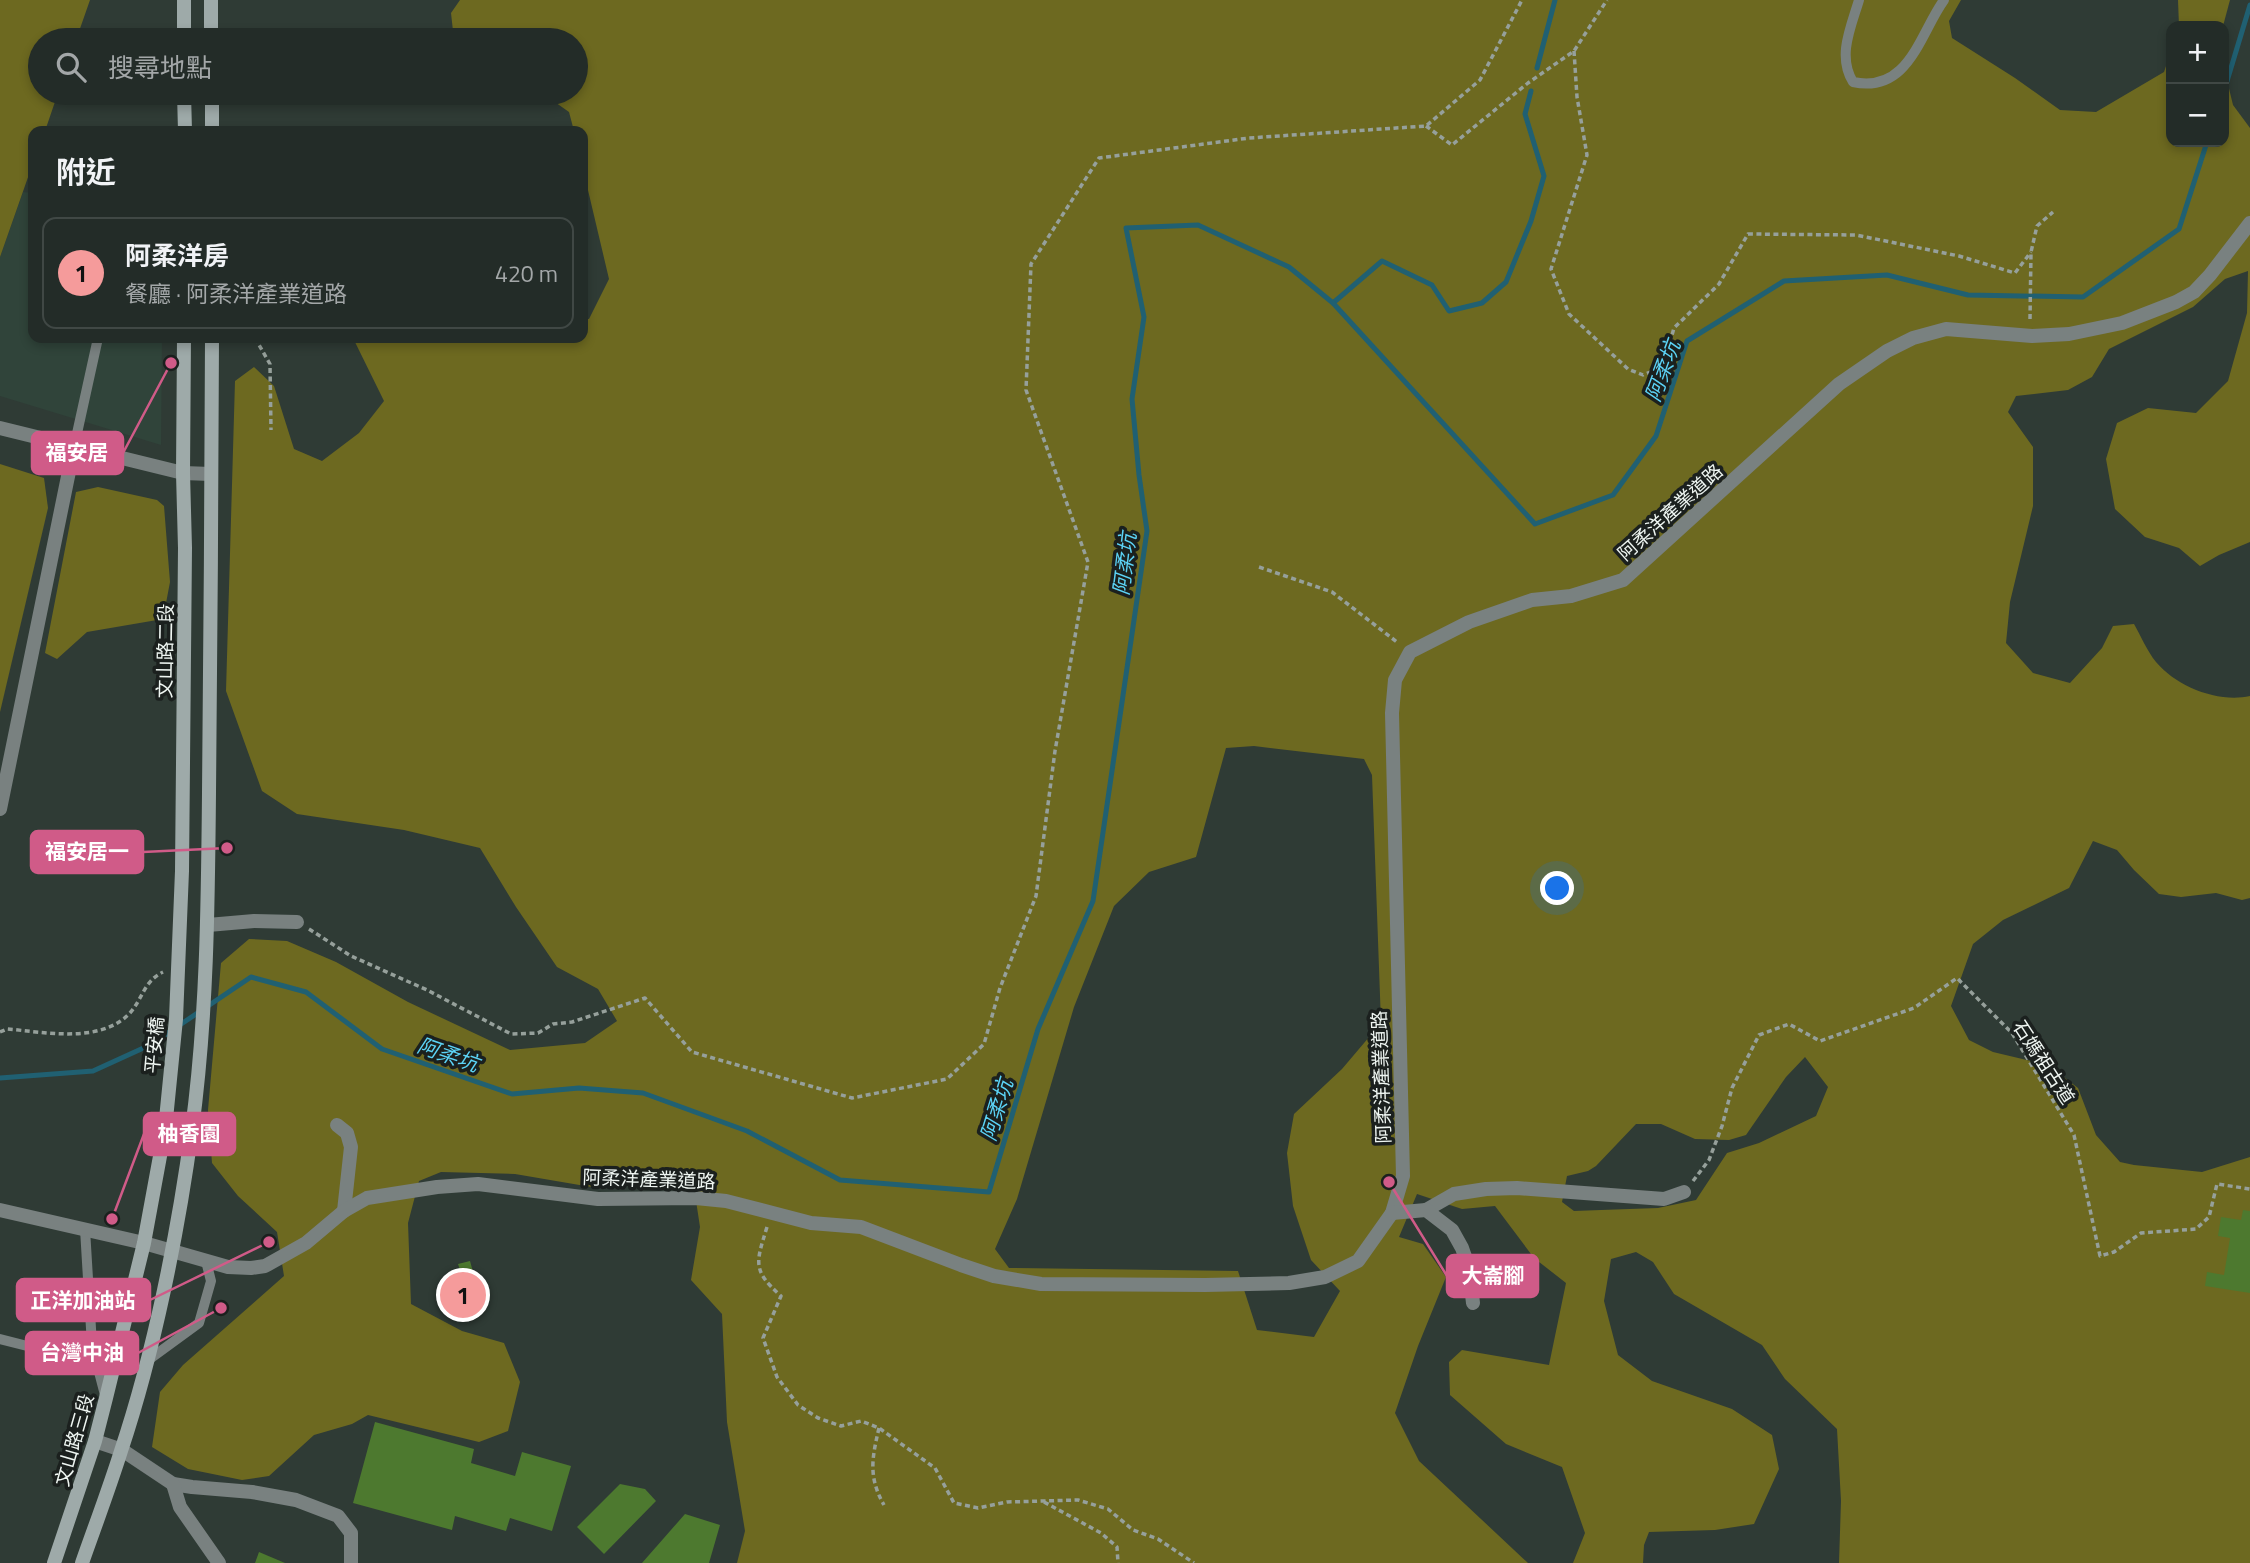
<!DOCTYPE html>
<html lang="zh-TW">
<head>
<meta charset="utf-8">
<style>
  body { margin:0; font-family:"Titillium Web","Noto Sans TC",sans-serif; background:#2b3430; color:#f1f3f6 }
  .controls { position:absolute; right:21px; top:21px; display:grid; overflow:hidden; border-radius:14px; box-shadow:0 4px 10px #0003 }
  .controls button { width:63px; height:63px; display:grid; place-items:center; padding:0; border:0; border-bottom:2px solid #404845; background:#232c28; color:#f1f3f6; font:35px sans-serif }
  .you { position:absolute; left:1558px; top:889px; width:24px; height:24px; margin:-18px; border:5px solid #fff; border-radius:50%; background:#1a73e8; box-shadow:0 0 0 10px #1a73e833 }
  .badge { display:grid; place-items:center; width:46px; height:46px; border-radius:50%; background:#f59b9b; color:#111; font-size:23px; font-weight:700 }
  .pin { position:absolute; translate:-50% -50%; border:4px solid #fff; box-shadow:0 2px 7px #0006 }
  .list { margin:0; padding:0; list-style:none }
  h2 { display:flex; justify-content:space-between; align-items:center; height:91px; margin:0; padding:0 28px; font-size:30px }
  h2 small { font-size:23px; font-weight:400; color:#a3a7a8 }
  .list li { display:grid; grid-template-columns:46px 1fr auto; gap:21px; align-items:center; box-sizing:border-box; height:112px; margin:0 14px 14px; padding:0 14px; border:2px solid #404845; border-radius:14px }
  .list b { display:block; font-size:26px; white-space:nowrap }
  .list p { margin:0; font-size:23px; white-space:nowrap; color:#a3a7a8 }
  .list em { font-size:23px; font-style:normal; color:#a3a7a8 }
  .icon { flex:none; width:38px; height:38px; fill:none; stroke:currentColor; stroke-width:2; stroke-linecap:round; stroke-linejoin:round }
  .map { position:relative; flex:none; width:2250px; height:1563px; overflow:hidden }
  .search { position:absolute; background:#232c28; box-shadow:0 4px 10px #0003; left:28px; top:28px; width:560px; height:77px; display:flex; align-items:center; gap:18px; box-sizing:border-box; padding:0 24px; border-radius:38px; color:#a3a7a8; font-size:26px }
  .panel { position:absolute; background:#232c28; box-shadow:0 4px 10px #0003; left:28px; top:126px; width:560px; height:217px; border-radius:14px }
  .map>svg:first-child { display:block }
  .built { fill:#30443a }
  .forest { fill:#6d6920; fill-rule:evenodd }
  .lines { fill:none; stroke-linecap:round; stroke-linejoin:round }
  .stream { stroke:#206072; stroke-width:5 }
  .building { fill:#4d792f }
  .path { stroke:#96a09b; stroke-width:3.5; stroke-dasharray:5 3.5; stroke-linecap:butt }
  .lane { stroke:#798180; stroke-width:10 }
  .street { stroke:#798180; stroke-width:14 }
  .secondary { stroke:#9eaaa9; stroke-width:14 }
  .labels { text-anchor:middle; stroke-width:7; stroke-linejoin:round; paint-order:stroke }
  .street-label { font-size:19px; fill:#eff6f2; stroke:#1b201e }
  .water-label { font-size:21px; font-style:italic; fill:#5cd3f6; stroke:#1b201e }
  .leader { fill:none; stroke:#d05b88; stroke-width:2.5 }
  .callout-dot { fill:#d05b88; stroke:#1b201e; stroke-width:2.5 }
  .callout { fill:#d05b88; stroke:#d05b88; stroke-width:2.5 }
  .callout-label { font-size:21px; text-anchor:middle; font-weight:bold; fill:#fff }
</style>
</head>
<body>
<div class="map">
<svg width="2250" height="1563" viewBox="0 0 2250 1563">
  <rect width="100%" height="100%" fill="#2f3b35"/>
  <path class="built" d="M 23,192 L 33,193 L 33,338 L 162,338 L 161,445 L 0,396 L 0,257 Z"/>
  <g class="forest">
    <path d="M 0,0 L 90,0 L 76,40 L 40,40 L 40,93 L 58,93 L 45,131 L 33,131 L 33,163 L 0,257 Z"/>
    <path d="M 460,0 L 1961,0 L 1949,21 L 1952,38 L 2015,78 L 2060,110 L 2096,112 L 2164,72 L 2171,51 L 2171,142 L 2224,142 L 2224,68 L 2233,105 L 2250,128 L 2250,542 L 2219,555 L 2200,566 L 2179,548 L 2145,537 L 2115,509 L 2106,459 L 2117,423 L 2148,408 L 2196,413 L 2228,381 L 2247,313 L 2248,271 L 2225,279 L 2193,307 L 2109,349 L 2092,377 L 2068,390 L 2016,396 L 2008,412 L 2033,447 L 2033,506 L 2010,602 L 2006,643 L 2033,673 L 2070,683 L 2102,648 L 2113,626 L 2134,624 C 2141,636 2147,651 2156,662 C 2177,687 2218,703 2250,696 L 2250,898 L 2242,900 L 2216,893 L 2181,897 L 2159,894 L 2134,870 L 2117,850 L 2093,841 L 2069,888 L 2003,920 L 1973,944 L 1951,1006 L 1969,1040 L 1993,1052 L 2048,1065 L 2078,1088 L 2096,1135 L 2120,1162 L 2134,1165 L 2202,1172 L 2250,1157 L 2250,1563 L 1839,1563 L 1841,1501 L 1837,1429 L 1785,1379 L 1762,1345 L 1674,1294 L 1653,1262 L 1636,1252 L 1611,1259 L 1604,1301 L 1618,1355 L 1652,1381 L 1732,1409 L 1772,1435 L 1779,1469 L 1754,1524 L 1715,1530 L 1649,1532 L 1644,1545 L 1643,1563 L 1573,1563 L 1585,1533 L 1562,1467 L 1506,1444 L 1450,1395 L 1449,1362 L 1462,1350 L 1549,1365 L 1566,1283 L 1534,1258 L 1495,1206 L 1462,1209 L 1417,1194 L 1399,1237 L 1423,1244 L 1446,1277 L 1418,1346 L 1395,1413 L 1419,1461 L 1528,1563 L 737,1563 L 745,1531 L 727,1422 L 722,1314 L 691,1280 L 700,1227 L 693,1181 L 597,1188 L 515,1174 L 441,1172 L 419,1181 L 408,1223 L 411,1304 L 462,1331 L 504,1343 L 520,1382 L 508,1431 L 479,1442 L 368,1415 L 352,1424 L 314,1435 L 269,1476 L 242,1480 L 188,1469 L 152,1447 L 160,1392 L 183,1365 L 284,1276 L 277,1232 L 238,1196 L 212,1163 L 208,1110 L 221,963 L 249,939 L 287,941 L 336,962 L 408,1002 L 510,1050 L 585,1043 L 617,1021 L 598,989 L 557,967 L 516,907 L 480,848 L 404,830 L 297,814 L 262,791 L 226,691 L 235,381 L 254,367 L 274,386 L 294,449 L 322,461 L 359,433 L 384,401 L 353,338 L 583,338 L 583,319 L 589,319 L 609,279 L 583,169 L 583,131 L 574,131 L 569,112 L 542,93 L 576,93 L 576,40 L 454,40 L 451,13 ZM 1254,746 L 1364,759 L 1372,775 L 1381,1023 L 1342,1069 L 1294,1114 L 1287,1153 L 1293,1206 L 1311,1260 L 1340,1291 L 1314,1337 L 1257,1330 L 1238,1271 L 1009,1268 L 995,1249 L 1017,1199 L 1074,1007 L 1114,906 L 1149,872 L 1196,857 L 1226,748 ZM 1805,1057 L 1828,1087 L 1816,1116 L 1759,1143 L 1727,1153 L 1696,1200 L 1658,1208 L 1601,1210 L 1574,1211 L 1562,1202 L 1567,1176 L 1588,1171 L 1596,1166 L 1636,1124 L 1661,1124 L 1695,1139 L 1729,1140 L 1746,1135 L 1786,1077 Z"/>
    <path d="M 2178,0 L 2230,0 L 2223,26 L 2179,26 Z"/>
    <path d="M 0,464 L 44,478 L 48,508 L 0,712 Z"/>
    <path d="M 98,487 L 157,500 L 164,506 L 170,582 L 163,619 L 87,632 L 57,659 L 45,653 L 76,492 Z"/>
  </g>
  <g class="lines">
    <g class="stream">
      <path d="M 1537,68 L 1555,0"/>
      <path d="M 2224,91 L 2250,5"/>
      <path d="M 1333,303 L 1382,261 L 1432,285 L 1449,311 L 1482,303 L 1506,282 L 1531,221 L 1544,176 L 1525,114 L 1531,91"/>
      <path d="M 0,1078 L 93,1071 L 150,1045 L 251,977 L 306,992 L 382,1049 L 512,1094 L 579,1088 L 643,1093 L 747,1131 L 840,1180 L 989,1192 L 1038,1029 L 1093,901 L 1147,531 L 1139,475 L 1132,399 L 1144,317 L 1126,228 L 1198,225 L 1289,267 L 1333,303 L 1535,524 L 1613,495 L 1656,436 L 1687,341 L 1784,281 L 1887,275 L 1968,295 L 2083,297 L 2179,229 L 2207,142"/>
    </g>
  </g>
  <g class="building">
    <path d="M 2243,1210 L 2250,1211 L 2250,1293 L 2205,1286 L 2207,1272 L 2224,1275 L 2230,1238 L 2218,1236 L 2221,1217 L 2241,1220 Z"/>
    <path d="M 470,1261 L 483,1308 L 452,1316 L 442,1282 L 462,1276 L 458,1264 Z"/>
    <path d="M 375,1422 L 474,1449 L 471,1463 L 515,1476 L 522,1452 L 571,1466 L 552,1531 L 510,1518 L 506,1531 L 455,1516 L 452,1530 L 353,1503 Z"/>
    <path d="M 620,1484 L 645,1489 L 656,1501 L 604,1554 L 577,1527 Z"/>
    <path d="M 685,1514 L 720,1525 L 709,1563 L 642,1563 Z"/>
    <path d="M 259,1552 L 285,1563 L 255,1563 Z"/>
  </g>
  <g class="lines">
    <g class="path">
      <path d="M 1574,51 L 1577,97 L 1587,155 L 1551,269 L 1569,314 L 1628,369 L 1643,375 L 1663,367 L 1674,328 L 1719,284 L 1748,234 L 1856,235 L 1959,256 L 2015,273 L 2031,252"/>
      <path d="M 1426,126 L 1452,145 L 1528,83 L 1574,51 L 1607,0"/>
      <path d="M 2030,319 L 2031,252 L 2037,226 L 2053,212"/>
      <path d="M 255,338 L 270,364 L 271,430"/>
      <path d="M 1259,567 L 1332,592 L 1397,642"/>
      <path d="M 309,929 L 351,956 L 427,990 L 511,1034 L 538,1033 L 553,1024 L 572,1022 L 645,998 L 692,1052 L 852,1098 L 947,1079 L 984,1044 L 1000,988 L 1036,896 L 1055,751 L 1088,562 L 1026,390 L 1031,264 L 1099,158 L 1249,138 L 1426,126 L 1480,80 L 1522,0"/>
      <path d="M 0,1032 L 7,1029 C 45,1032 99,1044 129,1014 C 143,999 143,982 163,972"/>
      <path d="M 1693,1181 L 1709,1160 L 1722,1126 L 1732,1088 L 1759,1035 L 1789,1024 L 1820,1041 L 1914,1008 L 1957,978 L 2012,1033 L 2074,1135 L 2100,1256 L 2114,1252 L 2141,1233 L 2196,1229 L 2209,1217 L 2217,1184 L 2250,1189"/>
      <path d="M 767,1227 C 756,1263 752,1270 781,1296 L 763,1338 L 777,1377 L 798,1405 L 818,1418 L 841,1426 L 861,1421 L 879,1428 L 935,1468 L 954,1503 L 978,1508 L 1007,1502 L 1078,1500 L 1108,1509 L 1133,1530 L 1158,1539 L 1194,1563"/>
      <path d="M 879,1428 C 872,1458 868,1477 884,1505"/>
      <path d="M 1044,1502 L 1101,1533 L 1117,1547 L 1118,1563"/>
    </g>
    <g class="lane">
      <path d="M 1859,0 C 1851,27 1837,56 1853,82 C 1909,94 1920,33 1944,0"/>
      <path d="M 74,447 L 98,338"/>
      <path d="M 85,1229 L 92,1345 L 105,1395"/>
      <path d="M 0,1339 L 51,1352 L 92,1345"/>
      <path d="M 147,1361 L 199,1323 L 211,1281 L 206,1261"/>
    </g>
    <g class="street">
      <path d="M 0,428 L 183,473 L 211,474"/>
      <path d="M 0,809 L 74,447"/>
      <path d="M 208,925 L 254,921 L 297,922"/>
      <path d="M 337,1125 L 347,1133 L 351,1147 L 344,1211"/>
      <path d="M 0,1210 L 144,1243 L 228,1267 L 251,1268 L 265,1266 L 306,1243 L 344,1211 L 367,1198 L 437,1187 L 478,1184 L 598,1199 L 696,1198 L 726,1201 L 811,1223 L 861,1227 L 961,1265 L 994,1276 L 1041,1284 L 1205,1285 L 1289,1283 L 1325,1277 L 1358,1261 L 1392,1213 L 1403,1176 L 1392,713 L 1395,680 L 1410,652 L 1469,622 L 1532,600 L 1571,596 L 1623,580 L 1839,384 L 1887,351 L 1913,338 L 1946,329 L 2032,336 L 2069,334 L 2122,323 L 2176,302 L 2194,292 L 2210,275 L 2250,223"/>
      <path d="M 1426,1210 L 1454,1194 L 1486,1189 L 1517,1188 L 1664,1199 L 1684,1192"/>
      <path d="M 1392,1213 L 1426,1210 L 1452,1230 L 1462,1248 L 1469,1268 L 1473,1303"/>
      <path d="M 95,1441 L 122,1450 L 173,1484 L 192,1487 L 252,1492 L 296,1500 L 338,1516 L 351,1533 L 351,1563"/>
      <path d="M 173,1484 L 180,1507 L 219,1563"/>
    </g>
    <g class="secondary">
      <path d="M 184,0 L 184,40"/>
      <path d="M 211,0 L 211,40"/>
      <path d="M 184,93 L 185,131"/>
      <path d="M 212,93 L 212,131"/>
      <path d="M 54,1563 L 95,1441 L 106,1398 L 144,1243 L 165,1129 L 176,1019 L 182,871 L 185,548 L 183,473 L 184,338"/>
      <path d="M 82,1563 C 95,1526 109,1489 121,1451 C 154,1352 178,1233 192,1129 C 207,1017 208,905 209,793 C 211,641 211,490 212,338"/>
    </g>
  </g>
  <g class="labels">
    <g class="street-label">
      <text transform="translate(1670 512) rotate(-42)" y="7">阿柔洋產業道路</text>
      <text transform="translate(165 651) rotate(-89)" y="7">文山路二段</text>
      <text transform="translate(154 1045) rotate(-85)" y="7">平安橋</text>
      <text transform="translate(2044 1062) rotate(57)" y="7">石媽祖古道</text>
      <text transform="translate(1381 1077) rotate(-92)" y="7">阿柔洋產業道路</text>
      <text transform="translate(649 1179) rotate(2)" y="7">阿柔洋產業道路</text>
      <text transform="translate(74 1440) rotate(-74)" y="7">文山路三段</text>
    </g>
    <g class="water-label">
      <text transform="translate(1663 371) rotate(-70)" y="7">阿柔坑</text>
      <text transform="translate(1125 564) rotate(-83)" y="7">阿柔坑</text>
      <text transform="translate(448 1055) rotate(19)" y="7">阿柔坑</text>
      <text transform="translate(997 1110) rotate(-73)" y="7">阿柔坑</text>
    </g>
  </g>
  <path class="leader" d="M171 363L123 453M227 848L143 852M112 1219L144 1134M1389 1182L1447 1276M269 1242L150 1300M221 1308L138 1353"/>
  <g class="callout-dot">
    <circle cx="171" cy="363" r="7"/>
    <circle cx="227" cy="848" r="7"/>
    <circle cx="112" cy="1219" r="7"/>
    <circle cx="1389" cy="1182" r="7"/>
    <circle cx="269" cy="1242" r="7"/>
    <circle cx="221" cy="1308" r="7"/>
  </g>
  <g class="callout">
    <rect x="32" y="432" width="91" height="42" rx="7"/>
    <rect x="31" y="831" width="112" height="42" rx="7"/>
    <rect x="144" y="1113" width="91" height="42" rx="7"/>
    <rect x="1447" y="1255" width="91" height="42" rx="7"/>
    <rect x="17" y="1279" width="133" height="42" rx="7"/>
    <rect x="26" y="1332" width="112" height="42" rx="7"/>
  </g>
  <g class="callout-label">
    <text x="77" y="460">福安居</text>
    <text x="87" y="859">福安居一</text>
    <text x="189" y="1141">柚香園</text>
    <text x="1493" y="1283">大崙腳</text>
    <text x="83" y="1308">正洋加油站</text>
    <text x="82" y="1360">台灣中油</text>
  </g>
</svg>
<div class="controls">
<button>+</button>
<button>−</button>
</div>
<div class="you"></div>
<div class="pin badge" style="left:463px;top:1295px">1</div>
<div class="search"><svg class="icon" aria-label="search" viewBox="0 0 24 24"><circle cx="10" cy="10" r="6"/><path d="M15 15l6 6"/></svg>搜尋地點</div>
<section class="panel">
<h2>附近<small></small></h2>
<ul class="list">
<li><span class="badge">1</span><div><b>阿柔洋房</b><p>餐廳 · 阿柔洋產業道路</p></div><em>420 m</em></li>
</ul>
</section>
</div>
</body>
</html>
